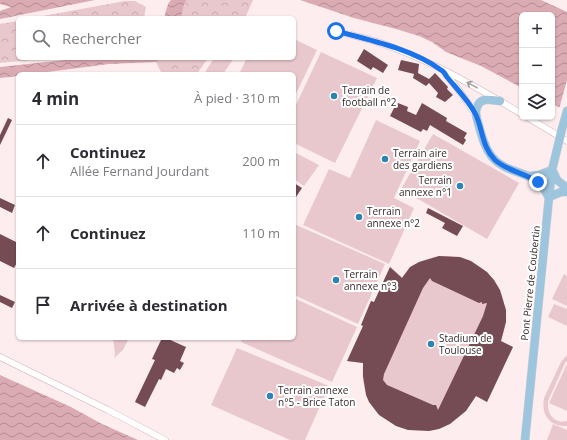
<!DOCTYPE html>
<html lang="fr">
<head>
<meta charset="utf-8">
<style>
  body { margin:0; font-family:"Open Sans",sans-serif; background:#f7f7f7; color:#2b2b33 }
  .controls { position:absolute; right:12px; top:12px; display:grid; overflow:hidden; border-radius:6px; box-shadow:0 1px 3px #0004 }
  .controls button { width:36px; height:36px; display:grid; place-items:center; padding:0; border:0; border-bottom:1px solid #e1e1e2; background:#fff; color:#2b2b33; font:20px sans-serif }
  .stop { position:absolute; width:12px; height:12px; margin:-9px; border:3px solid #1a73e8; border-radius:50%; background:#fff }
  .stop.end { background:#1a73e8; border-color:#fff; box-shadow:0 1px 4px #0008 }
  .list { margin:0; padding:0; list-style:none }
  h2 { display:flex; justify-content:space-between; align-items:center; height:52px; margin:0; padding:0 16px; font-size:17px }
  h2 small { font-size:13px; font-weight:400; color:#7c7c81 }
  .list li { display:grid; grid-template-columns:26px 1fr auto; gap:12px; align-items:center; box-sizing:border-box; height:72px; padding:0 16px; border-top:1px solid #e1e1e2 }
  .list b { display:block; font-size:15px; white-space:nowrap }
  .list p { margin:0; font-size:13px; white-space:nowrap; color:#7c7c81 }
  .list em { font-size:13px; font-style:normal; color:#7c7c81 }
  .icon { flex:none; width:22px; height:22px; fill:none; stroke:currentColor; stroke-width:2; stroke-linecap:round; stroke-linejoin:round }
  .map { position:relative; flex:none; width:567px; height:440px; overflow:hidden }
  .search { position:absolute; background:#fff; box-shadow:0 1px 3px #0004; left:16px; top:16px; width:280px; height:44px; display:flex; align-items:center; gap:10px; box-sizing:border-box; padding:0 14px; border-radius:6px; color:#7c7c81; font-size:15px }
  .panel { position:absolute; background:#fff; box-shadow:0 1px 3px #0004; left:16px; top:72px; width:280px; height:268px; border-radius:6px }
  .map>svg:first-child { display:block }
  .green { fill:#e9c8cd }
  .park { fill:url(#park-crowns) }
  .water { fill:url(#water-waves) }
  .pier { fill:#fdedef }
  .building { fill:#764c54; fill-rule:evenodd }
  .lines { fill:none; stroke-linecap:round; stroke-linejoin:round }
  .minor-casing { stroke:#d7b1b7; stroke-width:7 }
  .major-casing { stroke:#d3d0d0; stroke-width:9 }
  .minor { stroke:#fff; stroke-width:6 }
  .major { stroke:#9dc5dd; stroke-width:8 }
  .major-bridge-casing { stroke:#d3d0d0; stroke-width:9; stroke-linecap:butt }
  .major-bridge { stroke:#9dc5dd; stroke-width:8 }
  .oneway { stroke:#a59fa0 }
  .route { stroke:#1a73e8; stroke-width:5 }
  .poi-dot { fill:#2d84b3; stroke:#fff; stroke-width:1.5 }
  .labels { text-anchor:middle; stroke-width:4; stroke-linejoin:round; paint-order:stroke }
  .poi-label { font-size:10px; fill:#38292b; stroke:#fff; text-anchor:start }
  .street-label { font-size:10px; fill:#38292b; stroke:#fff }
</style>
</head>
<body>
<div class="map">
<svg width="567" height="440" viewBox="0 0 567 440">
  <defs>
    <pattern id="park-crowns" width="20" height="18" patternUnits="userSpaceOnUse"><rect width="20" height="18" fill="#e9c8cd"/><path d="M2 6a3 3 0 1 1 6 0M12 15a3 3 0 1 1 6 0" fill="none" stroke="#c9acb0"/></pattern>
    <pattern id="water-waves" width="16" height="10" patternUnits="userSpaceOnUse"><rect width="16" height="10" fill="#dbabb3"/><path d="M0 5q4-4 8 0t8 0" fill="none" stroke="#b38b92"/></pattern>
  </defs>
  <rect width="100%" height="100%" fill="#fdedef"/>
  <g class="green">
    <path d="M 294,39 L 317,50 L 294,98 L 294,74 L 239,74 L 247,58 L 294,58 Z"/>
    <path d="M 321,52 L 377,78 L 335,163 L 294,143 L 294,109 Z"/>
    <path d="M 214,58 L 234,58 L 223,74 L 204,74 Z"/>
    <path d="M 376,120 L 420,141 L 394,198 L 414,208 L 389,264 L 303,225 L 329,169 L 350,178 Z"/>
    <path d="M 433,134 L 519,183 L 487,239 L 401,189 Z"/>
    <path d="M 294,152 L 319,165 L 304,186 L 294,179 Z"/>
    <path d="M 294,224 L 385,264 L 358,324 L 294,295 Z"/>
    <path d="M 439,256 C 488,255 517,295 501,341 L 513,347 L 487,402 L 476,396 C 443,440 355,434 363,363 L 347,361 L 363,326 L 361,325 L 371,301 L 374,302 L 390,267 L 402,277 C 413,264 422,260 439,256 Z"/>
    <path d="M 564,274 L 567,276 L 567,306 L 552,299 Z"/>
    <path d="M 294,298 L 357,327 L 332,382 L 241,342 L 243,338 L 294,338 Z"/>
    <path d="M 554,304 L 567,309 L 567,326 L 548,317 Z"/>
    <path d="M 113,338 L 129,338 L 123,350 L 114,358 L 115,353 Z"/>
    <path d="M 237,348 L 329,386 L 305,440 L 290,440 L 211,405 Z"/>
    <path d="M 567,355 L 567,361 L 565,363 L 548,401 C 547,413 553,424 567,421 L 567,426 C 549,427 541,414 544,398 L 561,362 Z"/>
    <path d="M 567,364 L 567,411 L 549,403 Z"/>
    <path d="M 553,424 L 567,430 L 567,440 L 547,440 Z"/>
  </g>
  <g class="park">
    <path d="M 187,0 L 253,0 L 245,18 L 181,18 L 184,5 Z"/>
    <path d="M 125,1 L 135,1 L 146,7 L 144,18 L 32,18 Z"/>
    <path d="M 18,21 L 18,58 L 51,58 L 0,63 L 0,24 Z"/>
    <path d="M 154,58 L 208,58 L 197,74 L 162,74 Z"/>
  </g>
  <g class="water">
    <path d="M 0,0 L 95,0 L 0,19 L 0,11 L 11,7 L 0,4 Z"/>
    <path d="M 171,0 L 187,0 L 184,5 L 181,18 L 164,18 L 168,4 Z"/>
    <path d="M 300,0 L 541,0 L 567,12 L 567,111 L 552,104 L 552,15 L 522,15 L 522,88 L 481,66 L 446,52 L 432,42 L 419,36 L 396,29 L 354,18 Z"/>
    <path d="M 84,58 L 160,58 L 156,62 L 109,64 L 32,74 L 18,74 L 18,76 L 0,78 L 0,67 Z"/>
    <path d="M 0,375 L 71,407 L 102,424 L 138,440 L 0,440 Z"/>
  </g>
  <path class="pier" d="M 567,80 L 567,113 L 559,109 Z"/>
  <g class="building">
    <path d="M 364,49 L 388,65 L 383,73 L 373,67 L 371,70 L 357,61 Z"/>
    <path d="M 401,60 L 419,64 L 418,73 L 429,79 L 435,73 L 448,87 L 447,89 L 453,95 L 445,102 L 436,97 L 438,93 L 429,83 L 426,86 L 413,78 L 414,74 L 398,70 Z"/>
    <path d="M 398,103 L 408,107 L 407,111 L 416,115 L 422,103 L 447,118 L 446,121 L 467,133 L 464,138 L 466,140 L 463,145 L 430,125 L 427,131 L 423,129 L 421,132 L 390,116 L 395,106 L 396,106 Z"/>
    <path d="M 8,118 L 12,120 L 0,145 L 0,135 Z"/>
    <path d="M 294,183 L 302,188 L 294,200 Z"/>
    <path d="M 0,198 L 15,205 L 12,213 L 0,207 Z"/>
    <path d="M 428,208 L 463,226 L 457,236 L 442,228 L 445,223 L 426,213 Z"/>
    <path d="M 0,234 L 18,243 L 18,261 L 14,268 L 0,261 Z"/>
    <path d="M 439,256 L 460,257 L 471,261 L 487,272 L 494,280 L 500,290 L 506,310 L 506,322 L 501,341 L 513,347 L 487,402 L 476,396 L 466,411 L 450,424 L 439,429 L 429,431 L 408,430 L 396,426 L 379,415 L 369,402 L 366,395 L 363,376 L 363,363 L 347,361 L 363,326 L 361,325 L 371,301 L 374,302 L 390,267 L 402,278 L 410,267 L 419,262 ZM 430,278 L 432,281 L 479,303 L 482,302 L 482,304 L 487,303 L 483,316 L 438,410 L 436,405 L 433,405 L 387,385 L 383,380 L 384,374 L 423,288 Z"/>
    <path d="M 0,295 L 15,302 L 12,308 L 0,302 Z"/>
    <path d="M 162,338 L 166,338 L 186,347 L 180,361 L 184,363 L 180,370 L 177,368 L 174,373 L 166,369 L 161,380 L 159,379 L 145,407 L 135,402 L 155,360 L 152,359 Z"/>
  </g>
  <g class="lines">
    <g class="minor-casing">
      <g id="minor">
        <path d="M 336,31 C 353,36 372,39 389,46 C 436,63 479,89 522,114"/>
        <path d="M 443,70 L 461,93 L 476,115"/>
        <path d="M 527,117 L 567,141"/>
        <path d="M 0,357 L 108,410 L 165,440"/>
      </g>
    </g>
    <g class="major-casing">
      <g id="major">
        <path d="M 500,101 C 492,100 482,97 478,105 C 474,112 477,119 479,126 C 482,137 485,148 492,157 C 509,177 535,168 548,196"/>
        <path d="M 562,129 L 567,111"/>
        <path d="M 553,171 L 557,180 L 567,188"/>
        <path d="M 530,176 L 539,175 L 552,170"/>
        <path d="M 549,197 L 561,192 L 567,192"/>
        <path d="M 525,440 L 549,197 L 552,170"/>
      </g>
    </g>
    <use href="#minor" class="minor"/>
    <use href="#major" class="major"/>
    <g class="major-bridge-casing">
      <path id="major-bridge" d="M 552,170 L 562,129"/>
    </g>
    <use href="#major-bridge" class="major-bridge"/>
  </g>
  <defs><path id="oneway-shaft" d="M-6 0H5M1.5-3L5.5 0L1.5 3" fill="none" stroke-width="1.6" stroke-linecap="round" stroke-linejoin="round"/></defs>
  <use class="oneway" href="#oneway-shaft" transform="translate(472 85) rotate(-151)"/>
  <g class="lines">
    <path class="route" d="M 336,31 C 370,40 412,49 441,70 C 444,71 445,74 447,77 C 457,89 469,101 476,115 C 483,131 482,147 495,160 C 507,171 525,173 538,182"/>
  </g>
  <g class="poi-dot">
    <circle cx="334" cy="96" r="4"/>
    <circle cx="385" cy="159" r="4"/>
    <circle cx="460" cy="186" r="4"/>
    <circle cx="359" cy="217" r="4"/>
    <circle cx="336" cy="280" r="4"/>
    <circle cx="431" cy="344" r="4"/>
    <circle cx="270" cy="396" r="4"/>
  </g>
  <g class="labels">
    <g class="poi-label">
      <text x="342" y="94">Terrain de<tspan x="342" dy="12">football n°2</tspan></text>
      <text x="393" y="157">Terrain aire<tspan x="393" dy="12">des gardiens</tspan></text>
      <text x="452" y="184" text-anchor="end">Terrain<tspan x="452" dy="12">annexe n°1</tspan></text>
      <text x="367" y="215">Terrain<tspan x="367" dy="12">annexe n°2</tspan></text>
      <text x="344" y="278">Terrain<tspan x="344" dy="12">annexe n°3</tspan></text>
      <text x="439" y="342">Stadium de<tspan x="439" dy="12">Toulouse</tspan></text>
      <text x="278" y="394">Terrain annexe<tspan x="278" dy="12">n°5 - Brice Taton</tspan></text>
    </g>
    <g class="street-label">
      <text transform="translate(530 283) rotate(-84)" y="4">Pont Pierre de Coubertin</text>
    </g>
  </g>
</svg>
<div class="controls">
<button>+</button>
<button>−</button>
<button><svg class="icon" aria-label="layers" viewBox="0 0 24 24"><path d="M12 4l9 5-9 5-9-5zM3 14l9 5 9-5"/></svg></button>
</div>
<div class="stop" style="left:336px;top:31px"></div>
<div class="stop end" style="left:538px;top:182px"></div>
<div class="search"><svg class="icon" aria-label="search" viewBox="0 0 24 24"><circle cx="10" cy="10" r="6"/><path d="M15 15l6 6"/></svg>Rechercher</div>
<section class="panel">
<h2>4 min<small>À pied · 310 m</small></h2>
<ul class="list">
<li><svg class="icon" aria-label="ahead" viewBox="0 0 24 24"><path d="M12 20V5M6 11l6-6 6 6"/></svg><div><b>Continuez</b><p>Allée Fernand Jourdant</p></div><em>200 m</em></li>
<li><svg class="icon" aria-label="ahead" viewBox="0 0 24 24"><path d="M12 20V5M6 11l6-6 6 6"/></svg><div><b>Continuez</b></div><em>110 m</em></li>
<li><svg class="icon" aria-label="arrive" viewBox="0 0 24 24"><path d="M6 21V4h12l-3 4 3 4H6"/></svg><div><b>Arrivée à destination</b></div></li>
</ul>
</section>
</div>
</body>
</html>
